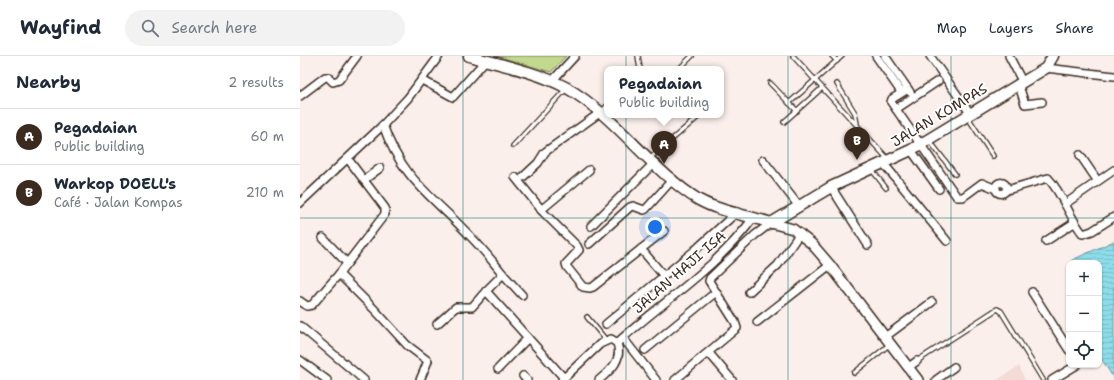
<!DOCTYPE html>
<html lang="en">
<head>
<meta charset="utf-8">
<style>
  body { margin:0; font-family:"Shantell Sans",sans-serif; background:#f2f2f3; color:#1f2937 }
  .controls { position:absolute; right:12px; bottom:12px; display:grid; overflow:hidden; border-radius:8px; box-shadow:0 1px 3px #0004 }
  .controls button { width:36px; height:36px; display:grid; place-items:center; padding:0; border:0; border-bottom:1px solid #e0e1e3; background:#fff; color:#1f2937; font:20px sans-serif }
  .you { position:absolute; left:355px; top:171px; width:14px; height:14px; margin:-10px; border:3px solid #fff; border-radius:50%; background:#1a73e8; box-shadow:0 0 0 6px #1a73e833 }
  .badge { display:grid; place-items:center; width:26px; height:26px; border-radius:50%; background:#3b2a1e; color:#fff; font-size:13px; font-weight:700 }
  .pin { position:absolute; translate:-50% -33px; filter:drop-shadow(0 1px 2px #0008) }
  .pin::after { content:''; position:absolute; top:21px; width:14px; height:12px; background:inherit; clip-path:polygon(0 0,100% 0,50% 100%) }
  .popup { position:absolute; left:304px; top:10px; width:120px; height:52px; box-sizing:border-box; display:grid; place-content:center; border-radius:8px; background:#fff; filter:drop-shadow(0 1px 3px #0005); font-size:13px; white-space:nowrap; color:#747a83 }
  .popup b { font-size:15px; color:#1f2937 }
  .popup::after { content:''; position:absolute; left:50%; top:100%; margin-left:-8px; border:8px solid transparent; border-top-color:#fff }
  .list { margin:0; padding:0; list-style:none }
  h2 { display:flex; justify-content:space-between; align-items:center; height:52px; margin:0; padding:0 16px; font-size:17px }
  h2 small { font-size:13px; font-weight:400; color:#747a83 }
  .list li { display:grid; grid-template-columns:26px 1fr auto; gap:12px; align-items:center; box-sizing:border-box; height:56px; padding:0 16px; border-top:1px solid #e0e1e3 }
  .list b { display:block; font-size:15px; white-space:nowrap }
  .list p { margin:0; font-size:13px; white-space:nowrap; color:#747a83 }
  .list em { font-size:13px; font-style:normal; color:#747a83 }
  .icon { flex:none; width:22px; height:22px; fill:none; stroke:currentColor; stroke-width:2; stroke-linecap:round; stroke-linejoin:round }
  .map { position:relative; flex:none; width:814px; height:324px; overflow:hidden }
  header { display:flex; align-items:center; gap:24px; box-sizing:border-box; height:56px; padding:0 20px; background:#fff; border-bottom:1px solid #e0e1e3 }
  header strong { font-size:19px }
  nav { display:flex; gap:22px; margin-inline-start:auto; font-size:14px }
  .search { width:280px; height:36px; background:#f2f2f3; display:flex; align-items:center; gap:10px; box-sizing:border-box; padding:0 14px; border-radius:22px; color:#747a83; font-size:15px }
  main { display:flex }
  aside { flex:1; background:#fff }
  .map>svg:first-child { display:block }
  .built { fill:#f4dbd4 }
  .grass { fill:#c1d88e; stroke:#7e8156 }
  .water { fill:url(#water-rules); stroke:#6c9598 }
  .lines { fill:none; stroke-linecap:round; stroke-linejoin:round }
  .service-casing { stroke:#3b2a1e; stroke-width:6 }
  .minor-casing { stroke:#3b2a1e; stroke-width:10 }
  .tertiary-casing { stroke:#3b2a1e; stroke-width:12 }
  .secondary-casing { stroke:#3b2a1e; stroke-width:13 }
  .service { stroke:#fff; stroke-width:3.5 }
  .minor { stroke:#fff; stroke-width:7 }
  .tertiary { stroke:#fff; stroke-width:9 }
  .secondary { stroke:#fff; stroke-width:10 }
  .grid { fill:none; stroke:#0f766e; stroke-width:1; stroke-opacity:0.55 }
  .labels { text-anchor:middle; stroke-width:4; stroke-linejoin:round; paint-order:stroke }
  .street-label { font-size:14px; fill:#3b2a1e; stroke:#fff }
</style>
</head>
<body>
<header>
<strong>Wayfind</strong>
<div class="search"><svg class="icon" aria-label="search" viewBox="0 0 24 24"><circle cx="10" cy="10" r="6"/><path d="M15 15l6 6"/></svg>Search here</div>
<nav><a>Map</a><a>Layers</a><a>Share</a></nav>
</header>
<main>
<aside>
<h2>Nearby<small>2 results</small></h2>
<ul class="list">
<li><span class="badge">A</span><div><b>Pegadaian</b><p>Public building</p></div><em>60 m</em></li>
<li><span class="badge">B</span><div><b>Warkop DOELL's</b><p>Café · Jalan Kompas</p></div><em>210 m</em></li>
</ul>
</aside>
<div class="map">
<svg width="814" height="324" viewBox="0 0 814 324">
  <defs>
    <pattern id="water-rules" width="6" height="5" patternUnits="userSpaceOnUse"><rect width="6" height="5" fill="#8ddcea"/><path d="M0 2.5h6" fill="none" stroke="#7bbdc8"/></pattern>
  </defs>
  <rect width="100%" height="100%" fill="#faefeb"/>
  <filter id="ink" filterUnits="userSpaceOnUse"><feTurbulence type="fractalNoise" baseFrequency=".025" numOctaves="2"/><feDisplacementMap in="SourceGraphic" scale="8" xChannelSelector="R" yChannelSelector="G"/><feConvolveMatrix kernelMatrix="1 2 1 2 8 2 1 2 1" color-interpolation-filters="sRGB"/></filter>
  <g filter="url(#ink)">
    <path class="built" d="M 719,310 L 725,324 L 697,324 Z"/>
    <path class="grass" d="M 196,0 L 266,0 L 251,16 Z"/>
    <path class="water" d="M 814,185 L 814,323 L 799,299 L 799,207 L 770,207 L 772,204 Z"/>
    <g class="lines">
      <g class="service-casing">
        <g id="service">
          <path d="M 338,0 L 340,13"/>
          <path d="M 532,0 L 537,5"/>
          <path d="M 542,0 L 515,24 L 588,103"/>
          <path d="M 379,13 L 392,0"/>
          <path d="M 470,27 L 497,55"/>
          <path d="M 537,28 L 555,57 L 557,68"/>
          <path d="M 489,47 L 515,24 L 493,0"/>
          <path d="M 301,56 L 307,50"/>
          <path d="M 667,60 L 693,100"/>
          <path d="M 484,66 L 522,32"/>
          <path d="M 629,84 L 655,118"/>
          <path d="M 213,90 L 266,33"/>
          <path d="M 350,102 L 397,62"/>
          <path d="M 572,114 L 586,132"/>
          <path d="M 287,261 L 306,284"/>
          <path d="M 617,305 L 697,253 L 701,255 L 743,324"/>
          <path d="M 554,317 L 590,288"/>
        </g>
      </g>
      <g class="minor-casing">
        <g id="minor">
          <path d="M 576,0 L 601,36"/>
          <path d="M 585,0 L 610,36"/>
          <path d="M 630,0 L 670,57"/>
          <path d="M 709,0 L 722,25"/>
          <path d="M 746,12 L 814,20"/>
          <path d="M 122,24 L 153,41 L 185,5"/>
          <path d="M 252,25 L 275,0"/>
          <path d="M 718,27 L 725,48 L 742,46"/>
          <path d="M 608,33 L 592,43 L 591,46 L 657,141 L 663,141 L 682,127 L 696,133"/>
          <path d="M 0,40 L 25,21 L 28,21 L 33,26 L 39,24 L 57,0"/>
          <path d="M 596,53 L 638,25"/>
          <path d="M 83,69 C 102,124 134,141 171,181 C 183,193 193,206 203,218 L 186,235 L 264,322"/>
          <path d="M 611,94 L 639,133"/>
          <path d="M 780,99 L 797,124"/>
          <path d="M 463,104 L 498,149"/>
          <path d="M 584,108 L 647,185"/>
          <path d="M 215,121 L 244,157 L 277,190 L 279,194 L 266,208 L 267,211 L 283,231 L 290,232 L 293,231 L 364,175"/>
          <path d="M 223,121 L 238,107 L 245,96 L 301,56"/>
          <path d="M 64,124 L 80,112"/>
          <circle cx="701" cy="132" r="5.5"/>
          <path d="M 531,131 L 568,189"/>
          <path d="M 707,134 L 748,122 C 763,138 769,161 783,178 L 792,175 L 814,161"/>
          <path d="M 0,147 L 83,69 L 108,42 L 139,0"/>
          <path d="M 765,148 L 814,114"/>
          <path d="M 241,154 L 289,114"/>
          <path d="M 291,170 L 354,107"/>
          <path d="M 23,182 L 47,207"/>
          <path d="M 746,185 L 774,167"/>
          <path d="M 289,188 L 330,151 L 333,150 L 344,154 L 346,153 L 373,123"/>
          <path d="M 341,193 L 364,220"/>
          <path d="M 39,218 L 75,254 L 107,289 L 128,305 L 120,324"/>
          <path d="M 203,218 L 222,239"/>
          <path d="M 449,236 L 478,209 L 500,177"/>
          <path d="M 732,236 L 769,294"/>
          <path d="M 0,245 L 7,250 L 12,249 L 39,218 L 85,158 L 85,152 L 48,103"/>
          <path d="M 457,266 L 530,209"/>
          <path d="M 137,268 L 156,251 L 172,251 L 186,235"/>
          <path d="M 306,268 L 394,195 L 437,156"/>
          <path d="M 0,270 L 64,324"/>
          <path d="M 585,281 L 632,246"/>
          <path d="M 323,282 L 356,324"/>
          <path d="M 317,287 C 363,245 417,212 454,161"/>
          <path d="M 345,294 L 416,236"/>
          <path d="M 409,297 L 432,324"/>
          <path d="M 0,304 L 27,324"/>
          <path d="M 609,311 L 617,305"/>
          <path d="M 198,313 L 228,282"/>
          <path d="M 223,320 L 227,324"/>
          <path d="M 262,324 L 300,288 L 311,283 L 317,287 C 323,304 311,314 299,324"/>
          <path d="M 375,324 L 437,272 L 435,266 L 409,225 L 410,222 L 455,179 L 471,167"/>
          <path d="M 636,324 L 654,311"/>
          <path d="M 752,324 L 777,309"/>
        </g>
      </g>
      <g class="tertiary-casing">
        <path id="tertiary" d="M 471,167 L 493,173 L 512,188 L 530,209 L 618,324"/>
      </g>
      <g class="secondary-casing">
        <path id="secondary" d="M 169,0 C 202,9 237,16 267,32 C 317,61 350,114 399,144 C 420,156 448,159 471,167 L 531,131 L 611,94 L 746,12 L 753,0"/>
      </g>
      <use href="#service" class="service"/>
      <use href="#minor" class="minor"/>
      <use href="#tertiary" class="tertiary"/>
      <use href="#secondary" class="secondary"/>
    </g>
  </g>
  <path class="grid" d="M 163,0 L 163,324M 326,0 L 326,324M 488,0 L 488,324M 651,0 L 651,324M 0,162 L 814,162"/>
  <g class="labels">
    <g class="street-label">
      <text transform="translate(639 59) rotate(-31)" y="5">JALAN KOMPAS</text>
      <text transform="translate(379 216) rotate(-41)" y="5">JALAN HAJI ISA</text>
    </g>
  </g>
</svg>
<div class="controls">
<button>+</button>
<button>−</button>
<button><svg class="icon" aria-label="locate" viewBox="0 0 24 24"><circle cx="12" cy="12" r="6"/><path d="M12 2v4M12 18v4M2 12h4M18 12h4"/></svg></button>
</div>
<div class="you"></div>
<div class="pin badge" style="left:364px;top:108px">A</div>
<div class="popup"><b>Pegadaian</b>Public building</div>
<div class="pin badge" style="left:557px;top:104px">B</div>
</div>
</main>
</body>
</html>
